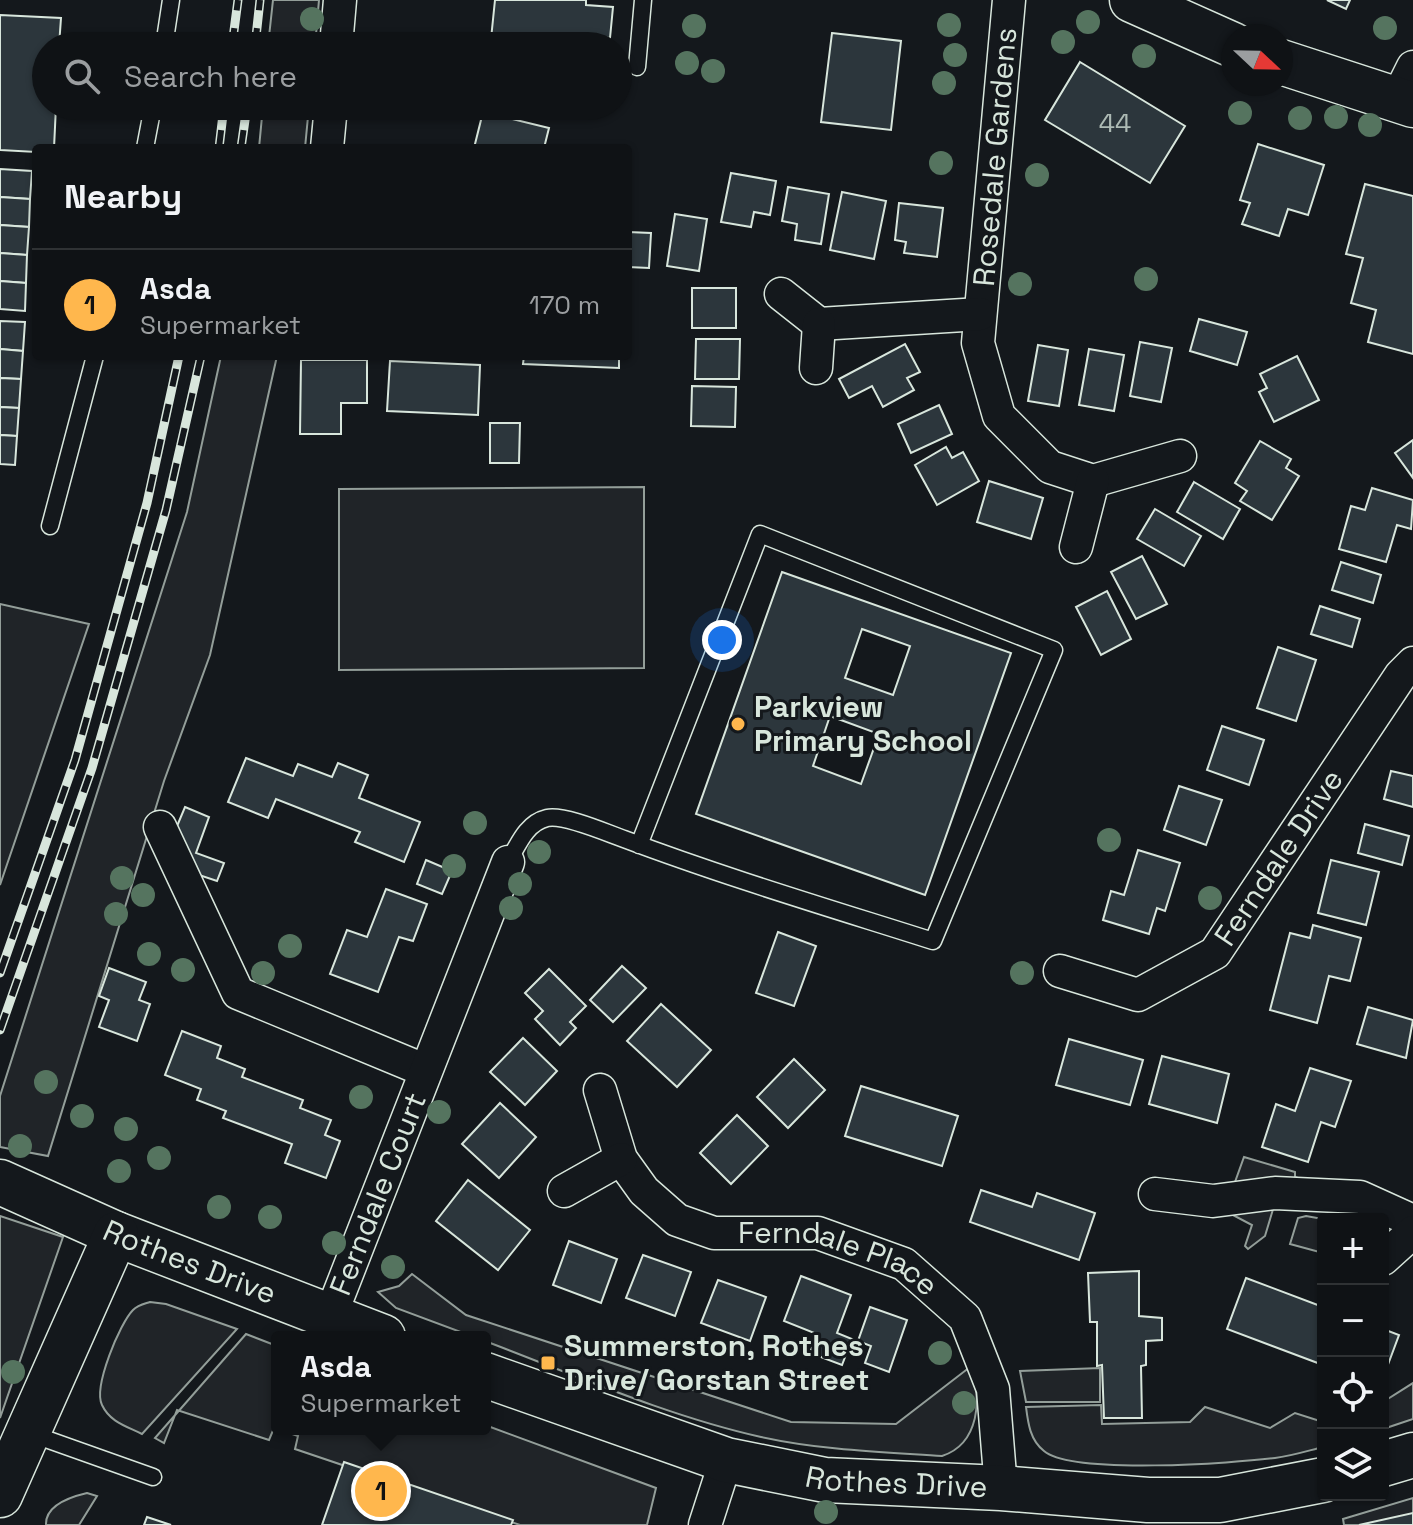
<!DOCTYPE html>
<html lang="en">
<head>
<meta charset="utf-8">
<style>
  body { margin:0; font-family:"Space Grotesk",sans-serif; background:#1d2022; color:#f1f3f6 }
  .controls { position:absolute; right:24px; bottom:24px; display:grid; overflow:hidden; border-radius:8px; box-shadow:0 2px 6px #0004 }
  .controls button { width:72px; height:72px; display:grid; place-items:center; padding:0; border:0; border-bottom:2px solid #2f3234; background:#0f1215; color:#f1f3f6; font:40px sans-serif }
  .compass { position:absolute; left:1221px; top:24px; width:72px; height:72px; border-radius:50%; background:#0f1215; box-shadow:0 2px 6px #0004; rotate:112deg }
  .you { position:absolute; left:722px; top:640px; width:28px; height:28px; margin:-20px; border:6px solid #fff; border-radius:50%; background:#1a73e8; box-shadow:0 0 0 12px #1a73e833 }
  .badge { display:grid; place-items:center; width:52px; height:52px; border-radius:50%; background:#ffb74d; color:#111; font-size:26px; font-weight:700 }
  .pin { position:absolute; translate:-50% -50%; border:4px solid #fff; box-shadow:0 2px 8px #0006 }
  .popup { position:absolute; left:271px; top:1331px; width:220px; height:104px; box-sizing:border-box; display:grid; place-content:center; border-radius:8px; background:#0f1215; filter:drop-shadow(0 2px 6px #0005); font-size:26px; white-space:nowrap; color:#9b9ea0 }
  .popup b { font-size:30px; color:#f1f3f6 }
  .popup::after { content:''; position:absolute; left:50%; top:100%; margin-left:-16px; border:16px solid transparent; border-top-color:#0f1215 }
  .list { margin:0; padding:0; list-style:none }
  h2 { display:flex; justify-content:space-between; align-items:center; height:104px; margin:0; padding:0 32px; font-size:34px }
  h2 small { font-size:26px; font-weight:400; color:#9b9ea0 }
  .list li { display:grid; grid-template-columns:52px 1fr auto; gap:24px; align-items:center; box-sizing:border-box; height:112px; padding:0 32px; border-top:2px solid #2f3234 }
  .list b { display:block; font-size:30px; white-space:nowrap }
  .list p { margin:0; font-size:26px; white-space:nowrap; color:#9b9ea0 }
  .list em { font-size:26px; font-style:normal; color:#9b9ea0 }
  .icon { flex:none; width:44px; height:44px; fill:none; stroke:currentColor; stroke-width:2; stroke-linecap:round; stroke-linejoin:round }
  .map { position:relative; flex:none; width:1413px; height:1525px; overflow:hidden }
  .search { position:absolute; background:#0f1215; box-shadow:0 2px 6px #0004; left:32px; top:32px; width:600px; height:88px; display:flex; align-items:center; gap:20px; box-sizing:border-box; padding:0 28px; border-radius:44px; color:#9b9ea0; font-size:30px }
  .panel { position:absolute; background:#0f1215; box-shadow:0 2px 6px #0004; left:32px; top:144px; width:600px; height:216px; border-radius:8px }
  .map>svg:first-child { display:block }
  .green { fill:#202428; stroke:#939e99; stroke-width:2 }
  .building { fill:#2c363c; stroke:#d8e6dc; stroke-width:2; fill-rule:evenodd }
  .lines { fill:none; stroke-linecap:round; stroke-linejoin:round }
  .lane-casing { stroke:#d8e6dc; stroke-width:19 }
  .street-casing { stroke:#d8e6dc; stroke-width:35 }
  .secondary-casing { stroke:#d8e6dc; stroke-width:47 }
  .lane { stroke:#14181c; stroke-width:16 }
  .street { stroke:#14181c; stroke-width:32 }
  .secondary { stroke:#14181c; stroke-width:44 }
  .rail-casing { stroke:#d8e6dc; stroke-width:9 }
  .rail { stroke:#14181c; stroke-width:6; stroke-dasharray:18; stroke-linecap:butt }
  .tree { fill:#55745f }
  .poi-dot { fill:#ffb74d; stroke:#14181c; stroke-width:3 }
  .labels { text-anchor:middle; stroke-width:6; stroke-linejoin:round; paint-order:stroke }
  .number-label { font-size:26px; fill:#adbab4 }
  .street-label { font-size:30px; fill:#d8e6dc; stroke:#14181c }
  .poi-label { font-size:30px; font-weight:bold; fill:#d8e6dc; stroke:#14181c; text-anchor:start }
</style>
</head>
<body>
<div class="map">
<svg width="1413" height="1525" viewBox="0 0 1413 1525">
  <rect width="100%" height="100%" fill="#14181c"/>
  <g class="green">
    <path d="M 273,0 L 319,0 L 315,46 L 268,46 Z"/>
    <path d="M 263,106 L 309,106 L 305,148 L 259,148 Z"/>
    <path d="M 221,356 L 277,356 L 210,655 L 164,781 L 48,1156 L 0,1147 L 0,1096 L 187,512 Z"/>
    <path d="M 644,487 L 644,668 L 339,670 L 339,489 Z"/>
    <path d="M 0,604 L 89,624 L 0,885 Z"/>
    <path d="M 1244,1157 L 1295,1172 L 1295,1177 L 1312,1183 L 1235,1182 Z"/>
    <path d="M 1274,1206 L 1265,1236 L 1248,1249 L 1245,1246 L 1252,1225 L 1229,1213 Z"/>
    <path d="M 0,1216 L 63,1237 L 0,1418 Z"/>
    <path d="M 1306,1216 L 1323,1219 L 1323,1253 L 1290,1244 L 1298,1218 Z"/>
    <path d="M 412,1274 L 466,1315 L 791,1422 L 896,1424 L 970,1367 C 983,1398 979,1444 942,1456 C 881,1452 820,1450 761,1437 C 667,1416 575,1375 485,1341 L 485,1337 L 474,1337 L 396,1308 L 378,1292 L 399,1286 Z"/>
    <path d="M 150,1302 L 166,1304 L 237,1329 L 142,1434 C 126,1426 110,1422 102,1405 C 93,1387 120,1323 133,1310 C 138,1305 144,1304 150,1302 Z"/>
    <path d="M 246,1334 L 277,1346 L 277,1429 L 274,1428 L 269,1440 L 177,1410 L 164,1443 L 155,1438 Z"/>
    <path d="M 1100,1368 L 1100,1402 L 1026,1402 L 1020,1371 Z"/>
    <path d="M 1413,1383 L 1413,1419 L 1383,1429 L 1383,1402 Z"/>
    <path d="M 1101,1405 L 1102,1424 L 1190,1422 L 1205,1407 L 1270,1428 L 1295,1413 L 1323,1422 L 1323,1447 C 1307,1451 1291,1456 1275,1458 C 1235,1463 1072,1475 1044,1451 C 1030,1440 1028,1423 1026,1407 Z"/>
    <path d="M 485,1425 L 656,1488 L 647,1525 L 520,1525 L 295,1449 L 298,1436 L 278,1429 L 485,1429 Z"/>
    <path d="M 87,1493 L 97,1496 L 79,1525 L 46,1525 C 45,1505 70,1497 87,1493 Z"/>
    <path d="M 1413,1498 L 1413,1515 L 1394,1525 L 1344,1525 L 1343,1519 Z"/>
  </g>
  <g class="building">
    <path d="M 495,0 L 586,0 L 586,5 L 613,7 L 610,38 L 566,34 L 565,46 L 491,39 Z"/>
    <path d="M 1327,0 L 1350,0 L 1346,9 Z"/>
    <path d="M 0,15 L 61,18 L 59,46 L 46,46 L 46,106 L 56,106 L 54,148 L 36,148 L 36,152 L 0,150 Z"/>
    <path d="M 832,33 L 901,41 L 891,130 L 821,122 Z"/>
    <path d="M 1080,62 L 1185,126 L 1150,183 L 1045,120 Z"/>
    <path d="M 483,112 L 549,128 L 544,148 L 474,148 Z"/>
    <path d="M 1258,144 L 1324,165 L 1308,215 L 1288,209 L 1279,236 L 1242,224 L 1250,203 L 1240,200 Z"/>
    <path d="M 0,169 L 32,171 L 30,199 L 0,197 Z"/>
    <path d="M 731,173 L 776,181 L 770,215 L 754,212 L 751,227 L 721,222 Z"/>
    <path d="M 1365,184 L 1413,196 L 1413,354 L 1368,342 L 1376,310 L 1351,303 L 1363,258 L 1346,254 Z"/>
    <path d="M 788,187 L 829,194 L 821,244 L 795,240 L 797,224 L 782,221 Z"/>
    <path d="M 842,192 L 886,201 L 874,259 L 830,250 Z"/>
    <path d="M 0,197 L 30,199 L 29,227 L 0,225 Z"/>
    <path d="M 899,203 L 943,208 L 937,257 L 904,253 L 906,242 L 895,240 Z"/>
    <path d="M 675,214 L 707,219 L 699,271 L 667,266 Z"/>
    <path d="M 0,225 L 29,227 L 27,255 L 0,253 Z"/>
    <path d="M 628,232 L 651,233 L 649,268 L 628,267 Z"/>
    <path d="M 0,253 L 27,255 L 26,283 L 0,281 Z"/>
    <path d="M 0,281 L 26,283 L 25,311 L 0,309 Z"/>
    <rect x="692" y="288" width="44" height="40"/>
    <path d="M 1199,319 L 1247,332 L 1237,365 L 1190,351 Z"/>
    <path d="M 0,321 L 25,322 L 23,351 L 0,349 Z"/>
    <path d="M 696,339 L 740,339 L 739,379 L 695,379 Z"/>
    <path d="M 1140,342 L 1172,348 L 1161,402 L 1130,396 Z"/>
    <path d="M 905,344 L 920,372 L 907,378 L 914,390 L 883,407 L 872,386 L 849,398 L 839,379 Z"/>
    <path d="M 1038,345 L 1068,350 L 1059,406 L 1028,401 Z"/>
    <path d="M 0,349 L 23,351 L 21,379 L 0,378 Z"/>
    <path d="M 1089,349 L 1124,355 L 1114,411 L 1079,405 Z"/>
    <path d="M 524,356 L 619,356 L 619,368 L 523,364 Z"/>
    <path d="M 1297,356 L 1319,400 L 1274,422 L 1259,392 L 1267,388 L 1260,374 Z"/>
    <path d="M 301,360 L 367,360 L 367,403 L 341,403 L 341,434 L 300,434 Z"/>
    <path d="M 390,361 L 480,365 L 478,415 L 387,411 Z"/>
    <path d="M 0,378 L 21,379 L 19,408 L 0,407 Z"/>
    <path d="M 692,386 L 736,387 L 735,427 L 691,426 Z"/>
    <path d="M 939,405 L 952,434 L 911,453 L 898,424 Z"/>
    <path d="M 0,407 L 19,408 L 17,436 L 0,435 Z"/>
    <path d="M 490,423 L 520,423 L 519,463 L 490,463 Z"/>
    <path d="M 0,435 L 17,436 L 15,465 L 0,464 Z"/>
    <path d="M 1413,440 L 1413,478 L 1395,453 Z"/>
    <path d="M 1260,441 L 1291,459 L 1286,468 L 1299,476 L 1272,520 L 1240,501 L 1247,491 L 1235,483 Z"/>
    <path d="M 946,447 L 952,458 L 963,452 L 979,481 L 937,505 L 915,465 Z"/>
    <path d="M 989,481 L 1043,498 L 1031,539 L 977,522 Z"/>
    <path d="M 1194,482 L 1240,509 L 1223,539 L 1177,512 Z"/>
    <path d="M 1372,488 L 1413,500 L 1411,529 L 1397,525 L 1386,562 L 1339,549 L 1351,506 L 1365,510 Z"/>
    <path d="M 1155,509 L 1201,536 L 1184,566 L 1137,539 Z"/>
    <path d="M 1142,556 L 1167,604 L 1136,619 L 1111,572 Z"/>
    <path d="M 1341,562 L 1381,575 L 1373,603 L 1332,590 Z"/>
    <path d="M 782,572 L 1011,653 L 925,895 L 696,814 ZM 862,629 L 910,646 L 893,695 L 845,678 ZM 830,716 L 879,734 L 861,784 L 813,766 Z"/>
    <path d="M 1107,591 L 1131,639 L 1101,655 L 1076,607 Z"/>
    <path d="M 1320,606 L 1360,619 L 1352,647 L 1311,634 Z"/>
    <path d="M 1278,647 L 1316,660 L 1296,721 L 1257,708 Z"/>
    <path d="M 1222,726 L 1264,740 L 1249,785 L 1207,770 Z"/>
    <path d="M 246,758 L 293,776 L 298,764 L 332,777 L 338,763 L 368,775 L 359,798 L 420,822 L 404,862 L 355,842 L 360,832 L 276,799 L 268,818 L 228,802 Z"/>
    <path d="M 1391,771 L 1413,776 L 1413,807 L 1384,799 Z"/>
    <path d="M 1179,786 L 1222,800 L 1206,845 L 1164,830 Z"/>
    <path d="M 185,807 L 209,817 L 196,853 L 224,863 L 217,881 L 190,872 L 172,838 Z"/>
    <path d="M 1365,824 L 1409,836 L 1402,865 L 1358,853 Z"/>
    <path d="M 1138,850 L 1180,863 L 1165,911 L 1157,908 L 1149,934 L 1103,920 L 1111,891 L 1124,895 Z"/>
    <path d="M 426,860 L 452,871 L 442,894 L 417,884 Z"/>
    <path d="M 1331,860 L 1379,872 L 1366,925 L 1318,913 Z"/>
    <path d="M 386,889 L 427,904 L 413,941 L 399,937 L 378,992 L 330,974 L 347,930 L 367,937 Z"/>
    <path d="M 1313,925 L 1361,938 L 1350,981 L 1329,976 L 1317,1023 L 1270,1010 L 1290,933 L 1310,938 Z"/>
    <path d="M 778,932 L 816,946 L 794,1006 L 756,993 Z"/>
    <path d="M 622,966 L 646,988 L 613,1022 L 590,1000 Z"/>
    <path d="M 109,968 L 146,982 L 139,1000 L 150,1004 L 137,1041 L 99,1027 L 109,1000 L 99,996 Z"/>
    <path d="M 549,969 L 586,1006 L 570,1022 L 576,1028 L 560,1045 L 535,1019 L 543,1011 L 525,993 Z"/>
    <path d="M 661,1004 L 711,1050 L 677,1087 L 627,1041 Z"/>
    <path d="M 1368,1007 L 1413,1020 L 1406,1058 L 1357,1044 Z"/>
    <path d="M 182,1031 L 221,1046 L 217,1058 L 245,1069 L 242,1077 L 303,1100 L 300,1108 L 331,1120 L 325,1135 L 340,1141 L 326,1178 L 285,1163 L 292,1144 L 223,1118 L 226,1111 L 197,1100 L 201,1089 L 165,1075 Z"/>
    <path d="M 523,1038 L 557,1071 L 525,1105 L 490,1072 Z"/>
    <path d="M 1069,1039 L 1143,1060 L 1130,1105 L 1056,1085 Z"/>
    <path d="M 1162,1056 L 1229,1074 L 1217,1123 L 1149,1104 Z"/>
    <path d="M 794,1059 L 825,1090 L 788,1128 L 757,1097 Z"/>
    <path d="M 1310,1068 L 1351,1081 L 1335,1127 L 1321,1122 L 1308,1162 L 1262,1147 L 1276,1104 L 1295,1111 Z"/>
    <path d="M 861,1086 L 958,1116 L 942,1166 L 845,1136 Z"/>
    <path d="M 500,1103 L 536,1137 L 499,1178 L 462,1144 Z"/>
    <path d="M 737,1115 L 768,1146 L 731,1184 L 700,1153 Z"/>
    <path d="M 468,1180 L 530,1230 L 498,1270 L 436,1221 Z"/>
    <path d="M 981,1190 L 1032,1207 L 1037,1193 L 1095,1213 L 1079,1260 L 970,1222 Z"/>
    <path d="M 569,1241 L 617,1259 L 601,1303 L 553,1285 Z"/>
    <path d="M 643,1255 L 691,1272 L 675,1316 L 626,1298 Z"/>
    <path d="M 1139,1271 L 1139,1316 L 1162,1318 L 1162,1340 L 1146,1341 L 1146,1365 L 1141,1366 L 1142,1418 L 1104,1418 L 1102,1365 L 1097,1366 L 1097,1322 L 1090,1322 L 1088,1273 Z"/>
    <path d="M 801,1276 L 851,1295 L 837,1333 L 852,1339 L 842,1365 L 810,1353 L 817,1334 L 784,1321 Z"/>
    <path d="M 1246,1278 L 1323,1307 L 1323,1365 L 1227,1329 Z"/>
    <path d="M 718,1280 L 766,1297 L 750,1341 L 701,1323 Z"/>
    <path d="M 870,1307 L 907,1320 L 889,1372 L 865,1363 L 871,1346 L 858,1341 Z"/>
    <path d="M 1383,1329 L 1399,1335 L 1383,1378 Z"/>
    <path d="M 344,1462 L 513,1520 L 511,1525 L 322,1525 Z"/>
    <path d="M 1413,1513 L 1413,1525 L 1359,1525 Z"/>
    <path d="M 147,1517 L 171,1525 L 144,1525 Z"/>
  </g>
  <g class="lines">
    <g class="lane-casing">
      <g id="lane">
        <path d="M 164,46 L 171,0"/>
        <path d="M 637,67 L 643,0"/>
        <path d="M 145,148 L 153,106"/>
        <path d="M 50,526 L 95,356"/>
        <path d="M 508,862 C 518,845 526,823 547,818 C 564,814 607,833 624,839 C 725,877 829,908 933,941 L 1054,650 L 760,534 L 639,845"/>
        <path d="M 29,1433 L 153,1477"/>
      </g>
    </g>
    <g class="street-casing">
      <g id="street">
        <path d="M 1009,0 L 978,343 L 999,416 L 1050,467 L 1093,481 L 1180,456"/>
        <path d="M 336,46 L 340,0"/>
        <path d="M 1396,101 L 1413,67"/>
        <path d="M 327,148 L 331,106"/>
        <path d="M 781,294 L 819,324 L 980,314"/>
        <path d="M 816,368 L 819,324"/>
        <path d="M 1076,547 L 1093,481"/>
        <path d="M 160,827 L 238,993 L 424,1070"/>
        <path id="s1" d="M 1060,971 L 1138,995 L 1215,953 L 1401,675 L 1413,663"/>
        <path id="s2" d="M 600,1090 L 621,1159 L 644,1191 L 677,1220 L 714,1233 L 818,1233 L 904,1264 L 965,1318 L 993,1389 L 1001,1488"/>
        <path d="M 564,1191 L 621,1159"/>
        <path d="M 1155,1194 L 1213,1201 L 1275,1193 L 1360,1197 L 1413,1221"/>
        <path d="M 1383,1259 L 1413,1232"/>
        <path id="s3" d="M 330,1317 L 508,862"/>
        <path d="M 705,1525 L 726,1460"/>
      </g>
    </g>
    <g class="secondary-casing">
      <g id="secondary">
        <path d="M 1132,0 L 1233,45"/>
        <path d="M 1281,62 L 1413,105"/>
        <path id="s4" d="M 0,1182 L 116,1234 L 383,1337"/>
        <path id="s5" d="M 485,1375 L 726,1460 L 825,1480 L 1001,1488 L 1148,1500 L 1220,1500 L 1323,1480"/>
        <path d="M 1383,1464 L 1413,1455"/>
        <path d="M 0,1495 L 116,1234"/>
      </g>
    </g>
    <use href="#lane" class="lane"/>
    <use href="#street" class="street"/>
    <use href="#secondary" class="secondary"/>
    <g class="rail-casing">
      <g id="rail">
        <path d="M 232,46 L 238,0"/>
        <path d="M 255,46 L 260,0"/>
        <path d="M 219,148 L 224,106"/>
        <path d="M 241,148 L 247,106"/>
        <path d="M 0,973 L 75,760 L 147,503 L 179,356"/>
        <path d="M 0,1030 L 92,768 L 166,510 L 201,356"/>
      </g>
    </g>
    <use href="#rail" class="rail"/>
  </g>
  <g class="tree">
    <circle cx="312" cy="19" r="12"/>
    <circle cx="1088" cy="22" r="12"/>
    <circle cx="949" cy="25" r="12"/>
    <circle cx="694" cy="26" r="12"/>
    <circle cx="1385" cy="28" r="12"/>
    <circle cx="1063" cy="42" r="12"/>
    <circle cx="955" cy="55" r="12"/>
    <circle cx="1144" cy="56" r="12"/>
    <circle cx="687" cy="63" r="12"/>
    <circle cx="713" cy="71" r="12"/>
    <circle cx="944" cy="83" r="12"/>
    <circle cx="1240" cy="113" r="12"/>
    <circle cx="1336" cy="117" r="12"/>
    <circle cx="1300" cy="118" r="12"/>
    <circle cx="1370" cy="125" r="12"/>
    <circle cx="941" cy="163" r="12"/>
    <circle cx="1037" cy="175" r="12"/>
    <circle cx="1146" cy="279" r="12"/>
    <circle cx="1020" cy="284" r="12"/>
    <circle cx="475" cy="823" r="12"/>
    <circle cx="1109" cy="840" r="12"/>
    <circle cx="539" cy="852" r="12"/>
    <circle cx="454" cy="866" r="12"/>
    <circle cx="122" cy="878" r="12"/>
    <circle cx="520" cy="884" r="12"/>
    <circle cx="143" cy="895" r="12"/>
    <circle cx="1210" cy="898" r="12"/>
    <circle cx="511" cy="908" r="12"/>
    <circle cx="116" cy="914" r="12"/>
    <circle cx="290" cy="946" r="12"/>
    <circle cx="149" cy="954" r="12"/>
    <circle cx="183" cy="970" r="12"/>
    <circle cx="263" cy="973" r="12"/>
    <circle cx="1022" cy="973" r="12"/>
    <circle cx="46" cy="1082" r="12"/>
    <circle cx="361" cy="1097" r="12"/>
    <circle cx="439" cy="1112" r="12"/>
    <circle cx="82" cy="1116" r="12"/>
    <circle cx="126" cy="1129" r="12"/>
    <circle cx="20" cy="1146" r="12"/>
    <circle cx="159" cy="1158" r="12"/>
    <circle cx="119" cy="1171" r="12"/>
    <circle cx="219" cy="1207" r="12"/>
    <circle cx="270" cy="1217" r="12"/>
    <circle cx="334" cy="1243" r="12"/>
    <circle cx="393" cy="1267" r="12"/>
    <circle cx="940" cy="1353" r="12"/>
    <circle cx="13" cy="1372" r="12"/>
    <circle cx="964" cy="1403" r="12"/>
    <circle cx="826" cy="1512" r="12"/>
  </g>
  <g class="poi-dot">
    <circle cx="738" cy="724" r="8"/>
    <rect x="540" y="1355" width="16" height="16" rx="4"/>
  </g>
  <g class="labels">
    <g class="number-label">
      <text x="1115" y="132">44</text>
    </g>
    <g class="street-label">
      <text transform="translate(995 157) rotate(-85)" y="10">Rosedale Gardens</text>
      <text dy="10" stroke="none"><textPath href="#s1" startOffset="284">Ferndale Drive</textPath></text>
      <text dy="10" stroke="none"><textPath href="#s3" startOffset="132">Ferndale Court</textPath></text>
      <text dy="10" stroke="none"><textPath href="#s4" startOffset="206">Rothes Drive</textPath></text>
      <text dy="10" stroke="none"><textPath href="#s2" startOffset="324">Ferndale Place</textPath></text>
      <text dy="10" stroke="none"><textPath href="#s5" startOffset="428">Rothes Drive</textPath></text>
    </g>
    <g class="poi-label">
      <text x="754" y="717">Parkview<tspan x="754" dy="34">Primary School</tspan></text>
      <text x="564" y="1356">Summerston, Rothes<tspan x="564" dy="34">Drive/ Gorstan Street</tspan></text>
    </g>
  </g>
</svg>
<div class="controls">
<button>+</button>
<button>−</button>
<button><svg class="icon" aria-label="locate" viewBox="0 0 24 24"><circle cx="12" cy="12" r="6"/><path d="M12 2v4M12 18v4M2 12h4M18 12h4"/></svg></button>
<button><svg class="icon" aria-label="layers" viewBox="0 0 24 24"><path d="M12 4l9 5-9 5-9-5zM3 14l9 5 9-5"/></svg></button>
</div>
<svg class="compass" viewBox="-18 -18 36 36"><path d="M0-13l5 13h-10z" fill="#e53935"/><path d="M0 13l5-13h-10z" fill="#9b9ea0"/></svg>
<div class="you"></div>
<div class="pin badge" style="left:381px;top:1491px">1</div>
<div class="popup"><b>Asda</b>Supermarket</div>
<div class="search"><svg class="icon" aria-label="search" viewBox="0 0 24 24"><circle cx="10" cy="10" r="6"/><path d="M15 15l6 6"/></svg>Search here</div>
<section class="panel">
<h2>Nearby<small></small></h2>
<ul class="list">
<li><span class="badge">1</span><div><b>Asda</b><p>Supermarket</p></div><em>170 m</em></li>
</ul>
</section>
</div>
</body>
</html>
